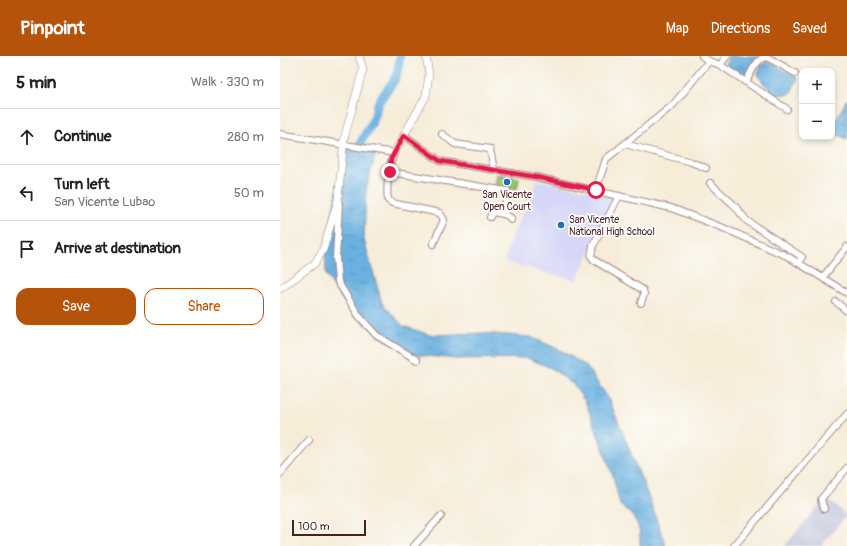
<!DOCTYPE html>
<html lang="en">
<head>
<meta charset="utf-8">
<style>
  body { margin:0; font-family:Pangolin,sans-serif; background:#f2f2f2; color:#222 }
  .controls { position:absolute; right:12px; top:12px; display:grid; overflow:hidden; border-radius:8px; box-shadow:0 2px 6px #0003 }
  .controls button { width:36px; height:36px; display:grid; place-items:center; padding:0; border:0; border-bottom:1px solid #e0e0e0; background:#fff; color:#222; font:20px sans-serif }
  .scale { position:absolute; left:12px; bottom:10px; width:74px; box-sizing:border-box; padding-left:4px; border:2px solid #4a1f2b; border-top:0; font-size:11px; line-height:14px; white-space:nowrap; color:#4a1f2b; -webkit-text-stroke:3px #fdfcf7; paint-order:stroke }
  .stop { position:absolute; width:12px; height:12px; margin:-9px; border:3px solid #e11d48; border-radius:50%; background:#fff }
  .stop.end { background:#e11d48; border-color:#fff; box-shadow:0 1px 4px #0008 }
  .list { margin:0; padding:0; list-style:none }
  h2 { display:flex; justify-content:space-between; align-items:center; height:52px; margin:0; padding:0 16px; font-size:17px }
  h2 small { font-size:13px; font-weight:400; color:#767676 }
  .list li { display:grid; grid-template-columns:26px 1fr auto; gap:12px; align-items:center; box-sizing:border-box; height:56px; padding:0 16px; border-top:1px solid #e0e0e0 }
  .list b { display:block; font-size:15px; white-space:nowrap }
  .list p { margin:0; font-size:13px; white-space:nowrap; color:#767676 }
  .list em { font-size:13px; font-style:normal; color:#767676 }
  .actions { display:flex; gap:8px; padding:12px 16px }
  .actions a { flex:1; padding:9px 0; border:1px solid #b45309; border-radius:12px; text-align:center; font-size:14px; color:#b45309 }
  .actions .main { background:#b45309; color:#fff }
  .icon { flex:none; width:22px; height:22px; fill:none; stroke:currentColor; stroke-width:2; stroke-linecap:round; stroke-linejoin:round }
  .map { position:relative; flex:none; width:567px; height:490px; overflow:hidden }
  header { display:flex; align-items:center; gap:24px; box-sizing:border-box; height:56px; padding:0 20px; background:#b45309; color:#fff }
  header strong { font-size:19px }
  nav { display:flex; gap:22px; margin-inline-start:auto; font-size:14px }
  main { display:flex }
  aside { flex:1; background:#fff }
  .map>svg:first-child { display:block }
  .built { fill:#d6d7f8 }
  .industrial { fill:#bec2dd }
  .pitch { fill:#96c270; stroke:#70704e }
  .water { fill:url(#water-ripples); stroke:#5a6886 }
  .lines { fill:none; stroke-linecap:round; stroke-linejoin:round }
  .river { stroke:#6ab1e1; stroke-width:9 }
  .minor-casing { stroke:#a08682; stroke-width:8 }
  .tertiary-casing { stroke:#a08682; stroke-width:8 }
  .minor { stroke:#fff; stroke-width:6 }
  .tertiary { stroke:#fff; stroke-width:7 }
  .route { stroke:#e11d48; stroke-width:5 }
  .poi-dot { fill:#1f6fb2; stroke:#fdfcf7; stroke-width:1.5 }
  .labels { text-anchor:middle; stroke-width:3.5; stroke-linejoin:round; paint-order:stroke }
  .poi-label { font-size:10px; fill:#4a1f2b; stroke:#fdfcf7 }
</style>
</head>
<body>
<header>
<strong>Pinpoint</strong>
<nav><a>Map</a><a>Directions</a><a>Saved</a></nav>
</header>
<main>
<aside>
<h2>5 min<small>Walk · 330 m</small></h2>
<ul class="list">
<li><svg class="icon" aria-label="ahead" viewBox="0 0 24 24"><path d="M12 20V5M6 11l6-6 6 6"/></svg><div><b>Continue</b></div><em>280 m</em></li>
<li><svg class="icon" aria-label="left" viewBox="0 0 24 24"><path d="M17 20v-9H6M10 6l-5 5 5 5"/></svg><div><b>Turn left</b><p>San Vicente Lubao</p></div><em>50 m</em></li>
<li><svg class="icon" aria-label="arrive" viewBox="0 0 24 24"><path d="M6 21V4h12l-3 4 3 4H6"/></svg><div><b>Arrive at destination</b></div></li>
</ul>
<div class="actions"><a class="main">Save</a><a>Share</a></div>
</aside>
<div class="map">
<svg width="567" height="490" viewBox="0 0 567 490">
  <defs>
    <pattern id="water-ripples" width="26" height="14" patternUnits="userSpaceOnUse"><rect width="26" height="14" fill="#6ab1e1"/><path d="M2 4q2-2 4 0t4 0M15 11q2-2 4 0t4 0" fill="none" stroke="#598fb7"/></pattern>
  </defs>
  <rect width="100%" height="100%" fill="#fdfcf7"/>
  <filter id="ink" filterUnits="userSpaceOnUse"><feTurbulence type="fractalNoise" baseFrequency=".025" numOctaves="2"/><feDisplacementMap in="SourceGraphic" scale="8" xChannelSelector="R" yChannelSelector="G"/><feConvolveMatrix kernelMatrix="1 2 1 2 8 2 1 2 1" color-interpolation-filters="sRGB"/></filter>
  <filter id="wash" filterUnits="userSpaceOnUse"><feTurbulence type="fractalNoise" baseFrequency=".012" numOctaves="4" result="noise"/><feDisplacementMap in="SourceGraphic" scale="16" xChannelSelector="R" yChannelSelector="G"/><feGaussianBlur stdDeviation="0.9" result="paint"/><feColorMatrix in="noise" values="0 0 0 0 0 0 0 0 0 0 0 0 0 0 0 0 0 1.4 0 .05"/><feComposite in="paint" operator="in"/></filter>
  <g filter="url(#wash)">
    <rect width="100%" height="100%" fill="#f6ecd8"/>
    <path class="built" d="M 257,124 L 337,140 L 296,224 L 224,206 L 233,176 L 243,158 L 252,133 L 255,133 Z"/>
    <path class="industrial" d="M 545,441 L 567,459 L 541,490 L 505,490 Z"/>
    <path class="pitch" d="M 217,118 L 239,122 L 237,133 L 215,130 Z"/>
    <g class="water">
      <path d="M 448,0 L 478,0 L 465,21 L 446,9 Z"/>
      <path d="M 488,5 L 518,22 L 510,38 L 496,39 L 483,27 L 478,19 L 481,9 Z"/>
      <path d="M 567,43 L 567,83 L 552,76 L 552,71 Z"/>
      <path d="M 65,91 L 96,96 L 86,134 L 84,184 L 102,247 L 123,270 L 150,279 L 203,277 L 251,281 L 282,295 L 306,310 L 329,343 L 369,442 L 386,490 L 360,490 C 361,469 356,461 340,449 L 333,420 L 306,347 L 294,329 L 271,312 L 247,302 L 176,303 L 129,298 L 106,284 L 72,258 L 46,219 L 45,196 Z"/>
    </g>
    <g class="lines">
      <path class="river" d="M 75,99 C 80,86 88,75 94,62 C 96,57 96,50 100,44 C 113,24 117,27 120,0"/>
    </g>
  </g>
  <g filter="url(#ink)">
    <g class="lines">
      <g class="minor-casing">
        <g id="minor">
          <path d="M 422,0 L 429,5"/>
          <path d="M 440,9 L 447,0"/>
          <path d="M 464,25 L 467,24 C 472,15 476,3 487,1 L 515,17"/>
          <path d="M 0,78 L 114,97 C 109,109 106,131 108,144 L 112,147 L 160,157 L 164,164 L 153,188"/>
          <path d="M 162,78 L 175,88 L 210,93 L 214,114"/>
          <path d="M 124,79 L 160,105 L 256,121 L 391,152 L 441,171 L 507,200 L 567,237"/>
          <path d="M 345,88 L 411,106 L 426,112"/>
          <path d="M 110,116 L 227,135 L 224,158 L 212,156 L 210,161"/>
          <path d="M 430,127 L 454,149 L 467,165 L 522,201 L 519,207"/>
          <path d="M 316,134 L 326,103 L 393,49 L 429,5 L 440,9 L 507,53"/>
          <path d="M 339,140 L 313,190 L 311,200 L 314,204 L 363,234 L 364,238 L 361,247"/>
          <path d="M 59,148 L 56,202 L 58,226 L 79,260 L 96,279 L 137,304"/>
          <path d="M 224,158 L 231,162 L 231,164"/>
          <path d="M 543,221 L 567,191"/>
          <path d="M 556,246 L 567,255"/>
          <path d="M 0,418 L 29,384"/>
          <path d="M 544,453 L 541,443 L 567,412"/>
          <path d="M 134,490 L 161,460"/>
          <path d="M 454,490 L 567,358"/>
        </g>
      </g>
      <g class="tertiary-casing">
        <g id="tertiary">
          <path d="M 114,97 L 146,40 L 149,18 L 146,0"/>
          <path d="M 0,233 L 34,208 L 43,194 L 58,144 L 64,83 L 83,13 L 79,0"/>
        </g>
      </g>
      <use href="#minor" class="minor"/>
      <use href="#tertiary" class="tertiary"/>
    </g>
  </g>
  <g class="lines" filter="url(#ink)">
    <path class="route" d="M 110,116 L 111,103 L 124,79 L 160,105 L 256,121 L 316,134"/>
  </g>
  <g class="poi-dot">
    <circle cx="227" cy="126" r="4"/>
    <circle cx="281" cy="169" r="4"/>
  </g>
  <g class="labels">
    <g class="poi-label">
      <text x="227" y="142">San Vicente<tspan x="227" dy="12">Open Court</tspan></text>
      <text x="289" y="167" text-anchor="start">San Vicente<tspan x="289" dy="12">National High School</tspan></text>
    </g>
  </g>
</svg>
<div class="controls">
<button>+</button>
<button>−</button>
</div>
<div class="scale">100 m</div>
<div class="stop" style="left:316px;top:134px"></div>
<div class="stop end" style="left:110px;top:116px"></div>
</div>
</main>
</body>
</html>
